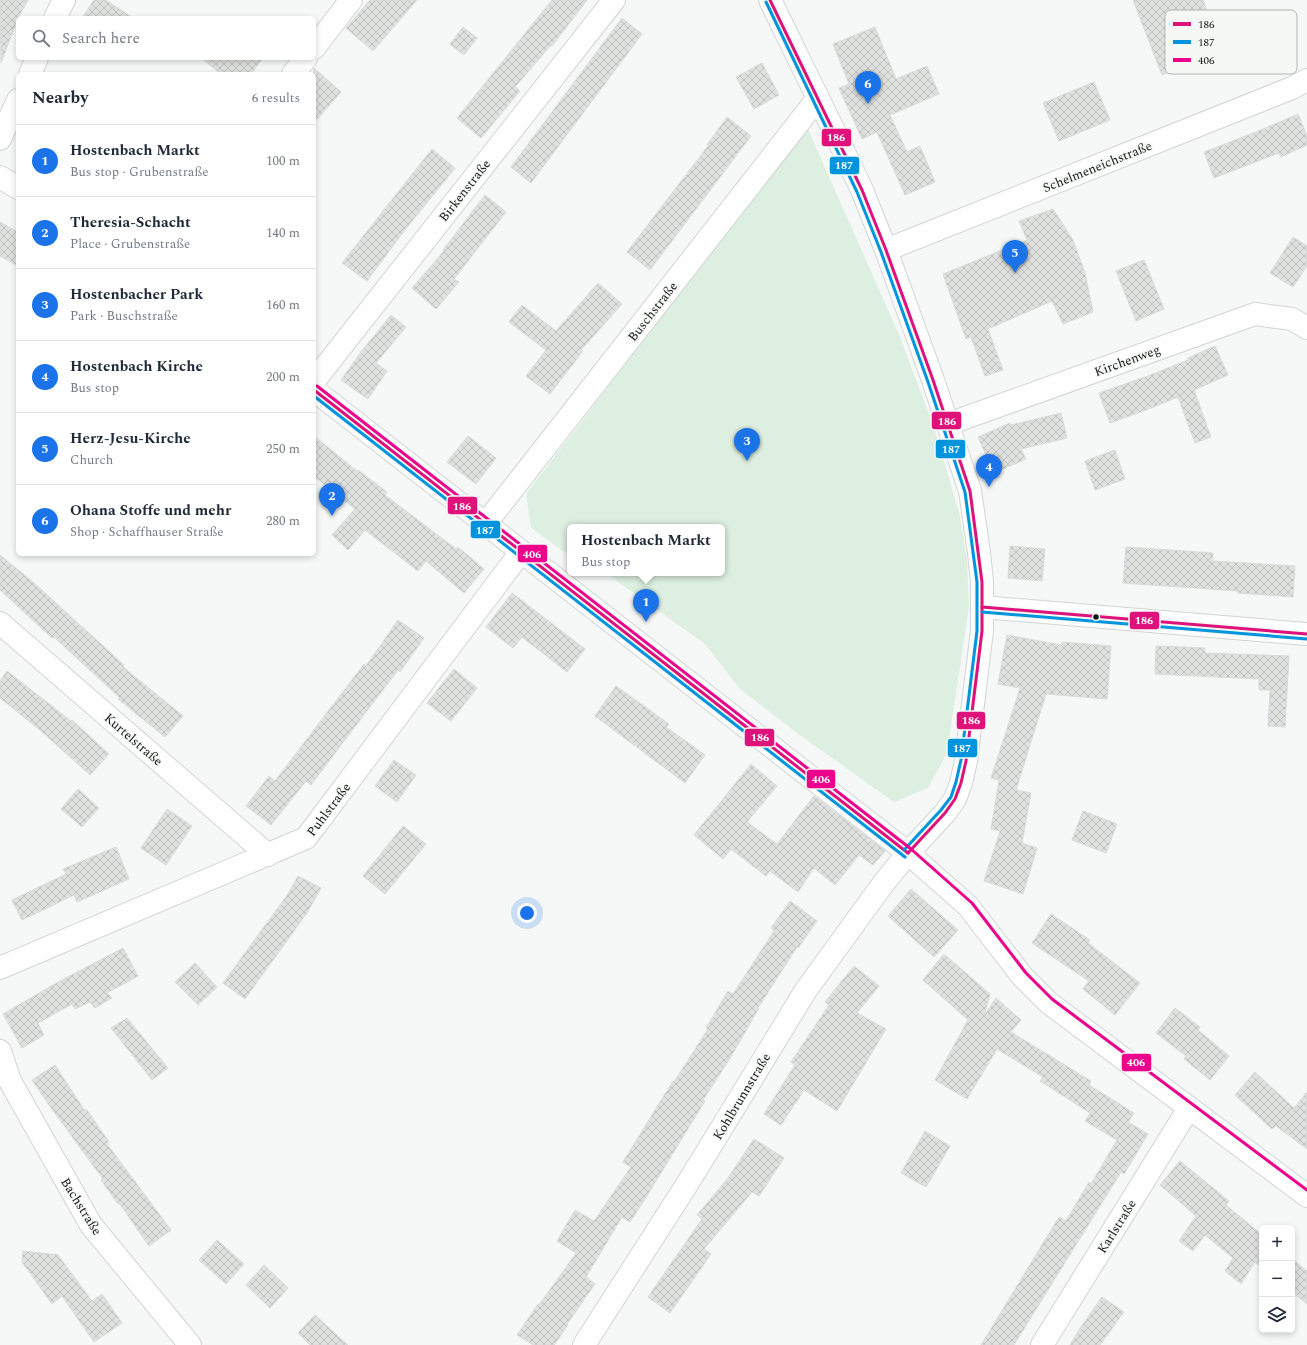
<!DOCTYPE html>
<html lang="en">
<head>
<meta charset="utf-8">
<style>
  body { margin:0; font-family:Spectral,serif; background:#f6f6f7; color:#1f2937 }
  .controls { position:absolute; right:12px; bottom:12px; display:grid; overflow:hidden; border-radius:6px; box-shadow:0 2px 6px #0003 }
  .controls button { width:36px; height:36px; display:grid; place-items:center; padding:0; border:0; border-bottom:1px solid #e0e1e3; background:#fff; color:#1f2937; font:20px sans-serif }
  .you { position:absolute; left:527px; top:913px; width:14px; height:14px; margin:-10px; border:3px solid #fff; border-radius:50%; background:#1a73e8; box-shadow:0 0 0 6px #1a73e833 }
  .badge { display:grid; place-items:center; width:26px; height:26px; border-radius:50%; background:#1a73e8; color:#fff; font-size:13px; font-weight:700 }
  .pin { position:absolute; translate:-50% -33px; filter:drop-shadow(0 1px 2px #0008) }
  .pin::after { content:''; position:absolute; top:21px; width:14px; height:12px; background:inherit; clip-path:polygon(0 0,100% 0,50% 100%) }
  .popup { position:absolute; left:567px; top:524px; width:158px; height:52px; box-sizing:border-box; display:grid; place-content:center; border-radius:6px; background:#fff; filter:drop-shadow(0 1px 3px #0005); font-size:13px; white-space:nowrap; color:#747a83 }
  .popup b { font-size:15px; color:#1f2937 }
  .popup::after { content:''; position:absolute; left:50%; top:100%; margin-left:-8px; border:8px solid transparent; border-top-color:#fff }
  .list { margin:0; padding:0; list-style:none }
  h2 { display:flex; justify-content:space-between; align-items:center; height:52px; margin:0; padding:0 16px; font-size:17px }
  h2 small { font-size:13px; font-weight:400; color:#747a83 }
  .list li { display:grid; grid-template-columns:26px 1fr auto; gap:12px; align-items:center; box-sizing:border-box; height:72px; padding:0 16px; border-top:1px solid #e0e1e3 }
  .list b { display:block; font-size:15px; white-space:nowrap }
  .list p { margin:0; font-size:13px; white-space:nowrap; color:#747a83 }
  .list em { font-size:13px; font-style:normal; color:#747a83 }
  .icon { flex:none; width:22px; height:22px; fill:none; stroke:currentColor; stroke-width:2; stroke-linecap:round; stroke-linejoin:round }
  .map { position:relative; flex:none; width:1307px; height:1345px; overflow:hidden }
  .search { position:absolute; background:#fff; box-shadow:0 2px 6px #0003; left:16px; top:16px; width:300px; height:44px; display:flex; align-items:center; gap:10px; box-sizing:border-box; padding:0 14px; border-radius:6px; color:#747a83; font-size:15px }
  .panel { position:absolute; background:#fff; box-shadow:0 2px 6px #0003; left:16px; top:72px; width:300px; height:484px; border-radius:6px }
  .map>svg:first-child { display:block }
  .green { fill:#ddefe0 }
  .building { fill:url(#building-cross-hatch); stroke:#d9dbda }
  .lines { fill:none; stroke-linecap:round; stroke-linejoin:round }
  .street-casing { stroke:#d2d4d3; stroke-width:24 }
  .street { stroke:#fefefe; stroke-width:22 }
  .bus-1-casing { stroke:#f5f9f6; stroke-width:6 }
  .bus-2-casing { stroke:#f5f9f6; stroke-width:6 }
  .bus-3-casing { stroke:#f5f9f6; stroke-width:6 }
  .bus-1 { stroke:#de127a; stroke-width:3 }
  .bus-2 { stroke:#0094de; stroke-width:3 }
  .bus-3 { stroke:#ec008c; stroke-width:3 }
  .bus-dot { fill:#141514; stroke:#f5f9f6; stroke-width:1.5 }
  .labels { text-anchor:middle; stroke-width:3; stroke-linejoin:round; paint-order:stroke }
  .street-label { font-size:13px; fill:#141514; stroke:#f5f9f6 }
  .key { fill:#f5f9f6; stroke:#b2b5b2; stroke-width:1 }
  .key-label { font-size:11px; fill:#141514 }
  .line-badge { stroke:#f5f9f6; stroke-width:1.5 }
  .badge-label { font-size:11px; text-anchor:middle; font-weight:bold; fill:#fff }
</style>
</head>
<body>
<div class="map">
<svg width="1307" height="1345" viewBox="0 0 1307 1345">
  <defs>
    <pattern id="building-cross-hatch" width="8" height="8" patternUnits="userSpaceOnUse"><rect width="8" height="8" fill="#dfe1df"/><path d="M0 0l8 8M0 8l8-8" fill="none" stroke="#bec0be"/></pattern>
  </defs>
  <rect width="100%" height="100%" fill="#f6f8f7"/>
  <path class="green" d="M 807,127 L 900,337 L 934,428 L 959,512 L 967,559 L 969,607 L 947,753 L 928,788 L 894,802 L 801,736 L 740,689 L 705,644 L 606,573 L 722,573 L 722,527 L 570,527 L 570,556 L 531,528 L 526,494 Z"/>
  <g class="building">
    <path d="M 0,0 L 28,0 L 18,18 L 1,63 Z"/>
    <path d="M 94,0 L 106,0 L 133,18 L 82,18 Z"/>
    <path d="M 370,0 L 417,0 L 373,51 L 346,28 Z"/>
    <path d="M 552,0 L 587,0 L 552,46 L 551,45 L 515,87 L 520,91 L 481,138 L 457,118 Z"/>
    <path d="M 1133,0 L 1203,0 L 1222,51 L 1162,75 Z"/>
    <path d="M 1271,15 L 1285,50 L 1248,66 L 1233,31 Z"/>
    <path d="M 622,18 L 642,34 L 531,183 L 511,167 Z"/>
    <path d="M 463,27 L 477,38 L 464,55 L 450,44 Z"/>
    <path d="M 875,27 L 896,79 L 927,66 L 939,94 L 890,115 L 907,152 L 920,146 L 935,182 L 905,195 L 877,132 L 862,139 L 839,88 L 849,84 L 833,44 Z"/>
    <path d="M 201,58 L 263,58 L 251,74 L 221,74 Z"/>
    <path d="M 762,63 L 779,95 L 754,109 L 736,77 Z"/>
    <path d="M 314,68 L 341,92 L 314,123 Z"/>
    <path d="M 1094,82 L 1110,120 L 1059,141 L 1043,103 Z"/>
    <path d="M 1298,114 L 1307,136 L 1307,145 L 1281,157 L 1279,153 L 1214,178 L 1204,152 L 1256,132 Z"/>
    <path d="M 727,117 L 751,136 L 650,270 L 627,252 L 708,146 L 707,145 Z"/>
    <path d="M 432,149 L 455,168 L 404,231 L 367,281 L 342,263 Z"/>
    <path d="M 485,195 L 506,212 L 454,279 L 459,282 L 436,309 L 412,288 L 444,251 L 443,250 Z"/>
    <path d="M 1053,209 L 1073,240 L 1085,273 L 1093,312 L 1063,324 L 1052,301 L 988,329 L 1003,370 L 985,376 L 971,337 L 966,339 L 943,274 L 1027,240 L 1019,221 Z"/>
    <path d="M 0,222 L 18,232 L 18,266 L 0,256 Z"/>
    <path d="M 1293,237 L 1307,246 L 1307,266 L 1293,287 L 1270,273 Z"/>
    <path d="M 1144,260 L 1164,309 L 1136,321 L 1116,271 Z"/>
    <path d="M 598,283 L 622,304 L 581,350 L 583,351 L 550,394 L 526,376 L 546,350 L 509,322 L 522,305 L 556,331 Z"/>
    <path d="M 391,315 L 406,327 L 376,363 L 387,371 L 368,399 L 341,380 L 361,352 Z"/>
    <path d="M 1215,346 L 1228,375 L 1194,390 L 1211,437 L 1195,443 L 1178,397 L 1146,410 L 1110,423 L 1099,393 L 1148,376 L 1188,360 L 1188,358 Z"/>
    <path d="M 1061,413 L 1067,438 L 1021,449 L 1026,459 L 994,473 L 978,437 L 1010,423 L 1011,425 Z"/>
    <path d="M 314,436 L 357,471 L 358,470 L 387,492 L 385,495 L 456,549 L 458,547 L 484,569 L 464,593 L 426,561 L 418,571 L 365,530 L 348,550 L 332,535 L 355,509 L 314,476 Z"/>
    <path d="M 468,436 L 496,458 L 476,484 L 447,462 Z"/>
    <path d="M 1115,450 L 1125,479 L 1095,490 L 1085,461 Z"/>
    <path d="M 1010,546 L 1045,549 L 1042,581 L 1008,578 Z"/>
    <path d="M 1126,547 L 1213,553 L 1213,561 L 1295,566 L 1293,597 L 1238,593 L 1238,591 L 1123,583 Z"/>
    <path d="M 0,555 L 34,583 L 124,665 L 123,667 L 183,716 L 165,737 L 118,699 L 120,698 L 54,637 L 52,638 L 0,590 Z"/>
    <path d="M 512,593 L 585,649 L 567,672 L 522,637 L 513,648 L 486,627 Z"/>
    <path d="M 398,620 L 424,638 L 400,672 L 398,670 L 311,785 L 306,781 L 271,825 L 246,806 L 269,776 L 275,781 L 364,664 L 366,666 Z"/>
    <path d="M 1007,635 L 1062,645 L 1062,642 L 1111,646 L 1107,699 L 1046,694 L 1016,790 L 1031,793 L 1022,843 L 1037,848 L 1023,894 L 984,881 L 1000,831 L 991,829 L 999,780 L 991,778 L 1020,688 L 998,684 Z"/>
    <path d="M 1156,646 L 1205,648 L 1205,653 L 1289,656 L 1285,727 L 1268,726 L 1270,690 L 1259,690 L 1259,679 L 1155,674 Z"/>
    <path d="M 454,669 L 477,688 L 451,721 L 427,703 Z"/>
    <path d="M 7,671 L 71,721 L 72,720 L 109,754 L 90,775 L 41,731 L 0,698 L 0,681 Z"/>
    <path d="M 616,686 L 669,724 L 666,727 L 705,755 L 685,783 L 595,716 Z"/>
    <path d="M 394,760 L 416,775 L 397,802 L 375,786 Z"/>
    <path d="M 751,764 L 777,786 L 747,822 L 777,844 L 814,796 L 885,851 L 873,865 L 859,855 L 835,885 L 814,868 L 798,892 L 770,871 L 766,876 L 731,849 L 723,859 L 694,835 Z"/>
    <path d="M 78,789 L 99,808 L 82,827 L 61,809 Z"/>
    <path d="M 167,809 L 192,826 L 166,865 L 141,848 Z"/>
    <path d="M 1083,811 L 1117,824 L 1106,853 L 1072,840 Z"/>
    <path d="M 403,826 L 426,844 L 385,894 L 363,876 Z"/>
    <path d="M 116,847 L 129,879 L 77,902 L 74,895 L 22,920 L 12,900 L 66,874 L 63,869 Z"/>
    <path d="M 298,876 L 321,888 L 307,913 L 245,999 L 223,983 L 288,894 Z"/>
    <path d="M 911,889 L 958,930 L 934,957 L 888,916 Z"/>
    <path d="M 790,901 L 817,921 L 798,948 L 797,947 L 758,1008 L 759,1008 L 729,1060 L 703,1100 L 705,1101 L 645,1199 L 630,1222 L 622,1217 L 586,1277 L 595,1284 L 567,1324 L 568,1325 L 554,1345 L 533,1345 L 517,1335 L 538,1304 L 539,1305 L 576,1253 L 557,1241 L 575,1210 L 594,1221 L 631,1167 L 623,1162 L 673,1081 L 674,1082 L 708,1029 L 706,1028 L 728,991 L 733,994 L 774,931 L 771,928 Z"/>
    <path d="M 1051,914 L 1090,940 L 1088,943 L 1140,983 L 1115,1015 L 1083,989 L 1089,981 L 1032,943 Z"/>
    <path d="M 123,948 L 138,976 L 107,993 L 112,998 L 95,1008 L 90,1002 L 75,1009 L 72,1004 L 38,1023 L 44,1035 L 22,1048 L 3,1014 L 60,981 Z"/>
    <path d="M 944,954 L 990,994 L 985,1012 L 986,1013 L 996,998 L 1021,1020 L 1011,1032 L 1091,1081 L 1089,1085 L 1134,1113 L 1128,1122 L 1148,1134 L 1124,1174 L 1121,1172 L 1014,1345 L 981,1345 L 1059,1217 L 1066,1221 L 1089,1182 L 1091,1184 L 1117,1140 L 1085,1121 L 1090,1113 L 1040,1081 L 1043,1077 L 997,1049 L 967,1099 L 935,1080 L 968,1020 L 923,980 Z"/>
    <path d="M 195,963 L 217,987 L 198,1005 L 175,982 Z"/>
    <path d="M 854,966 L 879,986 L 857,1013 L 886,1029 L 837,1111 L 804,1090 L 781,1125 L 764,1114 L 795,1065 L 791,1062 L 829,1005 L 825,1002 Z"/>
    <path d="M 1175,1008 L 1200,1027 L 1198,1030 L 1229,1056 L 1210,1080 L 1184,1059 L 1186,1056 L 1156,1033 Z"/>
    <path d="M 127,1018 L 168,1068 L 152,1080 L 111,1028 Z"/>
    <path d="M 55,1065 L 85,1111 L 87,1110 L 109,1142 L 107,1144 L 171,1230 L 149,1246 L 119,1203 L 118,1204 L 101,1180 L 103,1179 L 49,1105 L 32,1080 Z"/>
    <path d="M 1255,1072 L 1294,1108 L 1307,1092 L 1307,1149 L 1276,1126 L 1272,1129 L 1235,1095 Z"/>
    <path d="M 925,1131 L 950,1146 L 926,1187 L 901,1173 Z"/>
    <path d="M 754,1139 L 784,1158 L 759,1196 L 752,1192 L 704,1249 L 711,1254 L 670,1313 L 648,1297 L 702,1219 L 697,1215 L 728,1178 Z"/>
    <path d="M 1180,1161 L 1229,1201 L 1226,1205 L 1262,1235 L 1262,1268 L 1255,1262 L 1241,1284 L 1225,1271 L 1233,1258 L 1205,1235 L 1193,1251 L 1179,1241 L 1196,1216 L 1160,1185 Z"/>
    <path d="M 217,1240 L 244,1264 L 226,1284 L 199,1260 Z"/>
    <path d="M 23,1251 L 58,1255 L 92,1301 L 102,1294 L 122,1323 L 94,1342 L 62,1296 L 52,1304 L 22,1262 Z"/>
    <path d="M 1292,1259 L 1307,1271 L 1307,1304 L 1292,1292 Z"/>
    <path d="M 264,1265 L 288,1288 L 270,1308 L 246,1285 Z"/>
    <path d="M 1102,1297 L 1124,1312 L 1100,1345 L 1070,1345 L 1081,1327 Z"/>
    <path d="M 315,1315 L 328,1327 L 348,1345 L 310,1345 L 298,1333 Z"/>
  </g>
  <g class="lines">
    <g class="street-casing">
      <g id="street">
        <path d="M 55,18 L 64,0"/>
        <path d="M 314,48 L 351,0"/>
        <path d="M 30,74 L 37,58"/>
        <path d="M 293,74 L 306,58"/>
        <path d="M 0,139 L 18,100"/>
        <path d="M 0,177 L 18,188"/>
        <path d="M 886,250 L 1292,88 L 1307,80"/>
        <path d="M 314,381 L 614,0"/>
        <path d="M 314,390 L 908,853 L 968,906 L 1022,976 L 1049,1003 L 1307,1196"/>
        <path d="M 948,424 L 1255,314 L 1292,319 L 1307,328"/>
        <path d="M 486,523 L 818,98"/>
        <path d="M 982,607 L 1307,634"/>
        <path d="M 0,623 L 268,855"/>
        <path d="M 0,968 L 306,838 L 521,552"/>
        <path d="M 0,1051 L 10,1081 L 91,1225 L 190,1345"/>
        <path d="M 584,1345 L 691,1178 L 806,990 L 883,884 L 908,853 L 945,813 L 955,799 L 961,783 L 966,761 L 982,631 L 982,582 L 979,552 L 970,491 L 933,380 L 886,250 L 862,190 L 837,137 L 770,0"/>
        <path d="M 1042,1345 L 1189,1108"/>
      </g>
    </g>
    <use href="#street" class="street"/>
    <g class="bus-1-casing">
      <g id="bus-1">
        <path d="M 770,0 L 862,190 L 886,250 L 933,380 L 970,491 L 982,582 L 982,631 L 966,761 L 961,783 L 955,799 L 945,813 L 908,853"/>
        <path d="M 314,390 L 908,853"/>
        <path d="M 982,607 L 1307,634"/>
      </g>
    </g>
    <g class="bus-2-casing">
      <g id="bus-2">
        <path d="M 766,2 L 857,192 L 881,252 L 928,382 L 965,492 L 977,582 L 977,631 L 961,760 L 956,782 L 951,797 L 941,810 L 904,850"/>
        <path d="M 314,396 L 905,857"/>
        <path d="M 982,612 L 1307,639"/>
      </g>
    </g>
    <g class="bus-3-casing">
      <path id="bus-3" d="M 317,386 L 911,849 L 972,903 L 1026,973 L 1052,999 L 1307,1190"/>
    </g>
    <use href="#bus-1" class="bus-1"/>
    <use href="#bus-2" class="bus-2"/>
    <use href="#bus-3" class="bus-3"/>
  </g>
  <circle class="bus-dot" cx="1096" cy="617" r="3.5"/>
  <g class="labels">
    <g class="street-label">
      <text transform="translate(1097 166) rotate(-22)" y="5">Schelmeneichstraße</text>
      <text transform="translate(464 190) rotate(-52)" y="5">Birkenstraße</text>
      <text transform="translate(652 311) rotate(-52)" y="5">Buschstraße</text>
      <text transform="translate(1127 360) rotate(-20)" y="5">Kirchenweg</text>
      <text transform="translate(134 739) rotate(41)" y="5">Kurtelstraße</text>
      <text transform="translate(328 809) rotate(-53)" y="5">Puhlstraße</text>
      <text transform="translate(741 1096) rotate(-59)" y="5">Kohlbrunnstraße</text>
      <text transform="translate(82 1206) rotate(58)" y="5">Bachstraße</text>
      <text transform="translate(1116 1226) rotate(-58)" y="5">Karlstraße</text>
    </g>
  </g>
  <rect x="1165" y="10" width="132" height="64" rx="6" class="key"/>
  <rect x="1173" y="22" width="18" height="4" fill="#de127a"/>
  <rect x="1173" y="40" width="18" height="4" fill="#0094de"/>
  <rect x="1173" y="58" width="18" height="4" fill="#ec008c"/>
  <g class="key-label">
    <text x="1198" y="28">186</text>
    <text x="1198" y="46">187</text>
    <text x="1198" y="64">406</text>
  </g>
  <g class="line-badge">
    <rect x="821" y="128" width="31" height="19" rx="4" fill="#de127a"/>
    <rect x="829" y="156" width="31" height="19" rx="4" fill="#0094de"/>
    <rect x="931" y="411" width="31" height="19" rx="4" fill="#de127a"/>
    <rect x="935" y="439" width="31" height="20" rx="4" fill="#0094de"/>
    <rect x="447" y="496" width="31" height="19" rx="4" fill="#de127a"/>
    <rect x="470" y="520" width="31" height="19" rx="4" fill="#0094de"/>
    <rect x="517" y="544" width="31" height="19" rx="4" fill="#ec008c"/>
    <rect x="1129" y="611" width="31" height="19" rx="4" fill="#de127a"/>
    <rect x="956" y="711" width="30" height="19" rx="4" fill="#de127a"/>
    <rect x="744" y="728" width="31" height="19" rx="4" fill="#de127a"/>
    <rect x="947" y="738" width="31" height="20" rx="4" fill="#0094de"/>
    <rect x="806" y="769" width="30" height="20" rx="4" fill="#ec008c"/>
    <rect x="1121" y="1053" width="31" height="19" rx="4" fill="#ec008c"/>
  </g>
  <g class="badge-label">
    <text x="836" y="141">186</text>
    <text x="844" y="169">187</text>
    <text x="947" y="425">186</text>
    <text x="951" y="453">187</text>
    <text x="462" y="510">186</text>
    <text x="485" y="534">187</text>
    <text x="532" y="558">406</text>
    <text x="1144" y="624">186</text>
    <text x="971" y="724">186</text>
    <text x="760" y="741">186</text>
    <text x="962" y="752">187</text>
    <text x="821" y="783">406</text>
    <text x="1136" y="1066">406</text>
  </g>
</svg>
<div class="controls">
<button>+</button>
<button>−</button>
<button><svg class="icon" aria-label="layers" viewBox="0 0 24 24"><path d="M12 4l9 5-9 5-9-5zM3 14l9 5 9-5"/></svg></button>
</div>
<div class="you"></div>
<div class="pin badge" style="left:646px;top:622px">1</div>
<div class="popup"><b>Hostenbach Markt</b>Bus stop</div>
<div class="pin badge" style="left:332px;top:516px">2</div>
<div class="pin badge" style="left:747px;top:461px">3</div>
<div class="pin badge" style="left:989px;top:487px">4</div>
<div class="pin badge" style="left:1015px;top:273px">5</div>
<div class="pin badge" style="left:868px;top:104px">6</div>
<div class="search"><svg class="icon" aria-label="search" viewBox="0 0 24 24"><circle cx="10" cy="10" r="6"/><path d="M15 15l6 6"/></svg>Search here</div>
<section class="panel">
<h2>Nearby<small>6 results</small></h2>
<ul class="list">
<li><span class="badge">1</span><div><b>Hostenbach Markt</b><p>Bus stop · Grubenstraße</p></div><em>100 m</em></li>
<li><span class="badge">2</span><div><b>Theresia-Schacht</b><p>Place · Grubenstraße</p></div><em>140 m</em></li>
<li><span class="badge">3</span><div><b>Hostenbacher Park</b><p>Park · Buschstraße</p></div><em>160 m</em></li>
<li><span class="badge">4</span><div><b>Hostenbach Kirche</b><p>Bus stop</p></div><em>200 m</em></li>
<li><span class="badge">5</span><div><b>Herz-Jesu-Kirche</b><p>Church</p></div><em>250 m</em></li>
<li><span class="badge">6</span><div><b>Ohana Stoffe und mehr</b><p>Shop · Schaffhauser Straße</p></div><em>280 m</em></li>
</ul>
</section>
</div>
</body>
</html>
